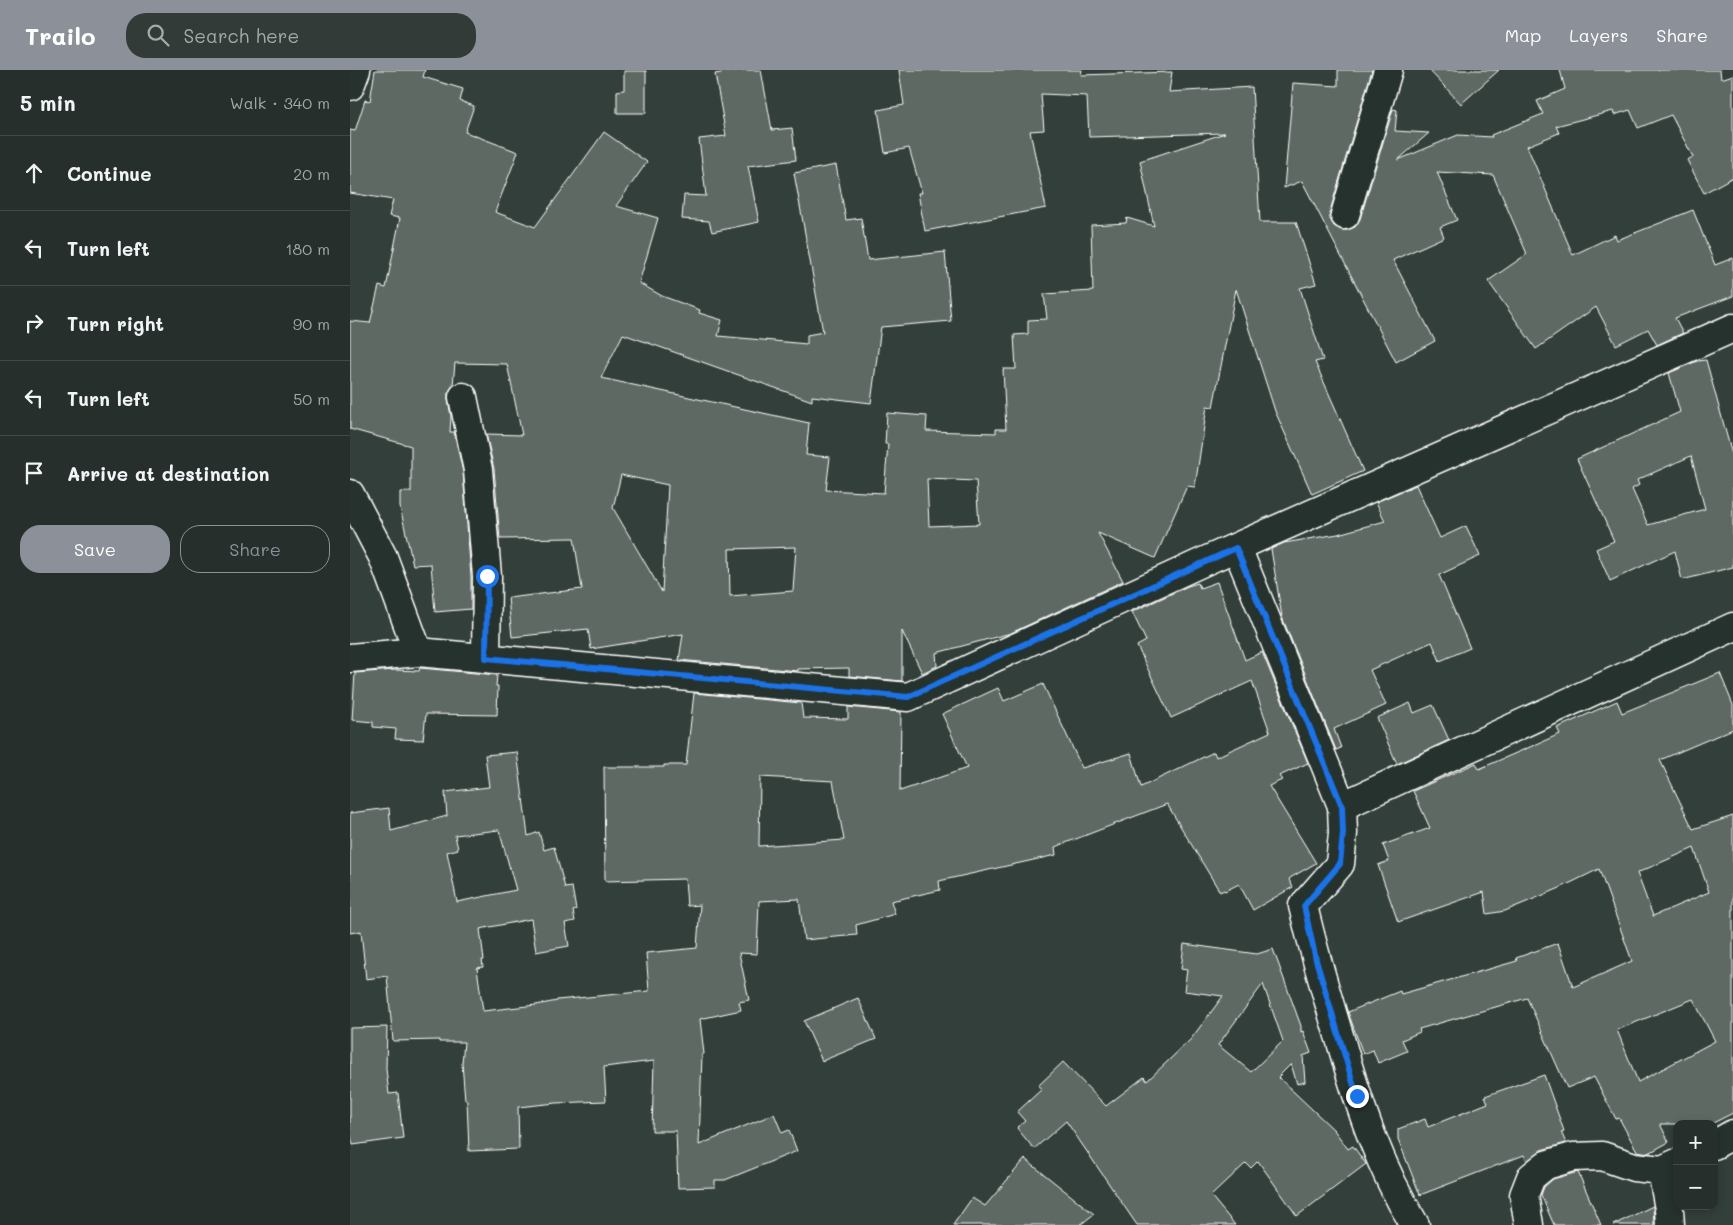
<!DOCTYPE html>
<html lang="en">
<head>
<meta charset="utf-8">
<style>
  body { margin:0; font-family:Mali,sans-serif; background:#323b38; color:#f1f3f6 }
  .controls { position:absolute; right:15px; bottom:15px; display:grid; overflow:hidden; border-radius:10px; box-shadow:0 2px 8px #0003 }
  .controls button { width:45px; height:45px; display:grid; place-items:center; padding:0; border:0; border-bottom:1px solid #424a48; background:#262f2c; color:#f1f3f6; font:25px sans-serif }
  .stop { position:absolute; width:15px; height:15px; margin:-11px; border:4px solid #1a73e8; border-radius:50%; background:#fff }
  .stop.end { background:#1a73e8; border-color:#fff; box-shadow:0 1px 5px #0008 }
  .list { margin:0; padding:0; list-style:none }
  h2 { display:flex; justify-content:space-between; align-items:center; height:65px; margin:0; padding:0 20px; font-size:21px }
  h2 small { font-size:16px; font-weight:400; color:#a4a9a9 }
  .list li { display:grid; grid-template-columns:32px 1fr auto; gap:15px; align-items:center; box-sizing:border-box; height:75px; padding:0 20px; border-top:1px solid #424a48 }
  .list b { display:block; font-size:19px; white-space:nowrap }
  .list em { font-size:16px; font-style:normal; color:#a4a9a9 }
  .actions { display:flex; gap:10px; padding:15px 20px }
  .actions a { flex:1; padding:11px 0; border:1px solid #8c9099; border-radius:20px; text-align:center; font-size:18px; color:#8c9099 }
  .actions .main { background:#8c9099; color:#fff }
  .icon { flex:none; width:28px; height:28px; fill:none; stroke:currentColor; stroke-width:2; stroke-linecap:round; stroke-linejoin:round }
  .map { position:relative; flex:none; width:1383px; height:1155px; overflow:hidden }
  header { display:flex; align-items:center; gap:30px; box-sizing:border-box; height:70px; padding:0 25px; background:#8c9099; color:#fff }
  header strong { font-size:24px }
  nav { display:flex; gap:28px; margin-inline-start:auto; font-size:18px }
  .search { width:350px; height:45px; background:#323b38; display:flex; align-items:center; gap:12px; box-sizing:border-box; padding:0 18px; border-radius:20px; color:#a4a9a9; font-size:19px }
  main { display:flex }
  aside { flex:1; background:#262f2c }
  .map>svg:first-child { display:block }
  .building { fill:#5f6964; stroke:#fff; fill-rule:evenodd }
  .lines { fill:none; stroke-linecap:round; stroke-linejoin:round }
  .street-casing { stroke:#fff; stroke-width:31 }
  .street { stroke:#26332d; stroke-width:28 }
  .route { stroke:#1a73e8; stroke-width:6 }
</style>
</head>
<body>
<header>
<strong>Trailo</strong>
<div class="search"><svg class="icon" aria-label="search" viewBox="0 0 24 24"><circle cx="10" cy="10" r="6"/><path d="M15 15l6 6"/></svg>Search here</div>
<nav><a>Map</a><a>Layers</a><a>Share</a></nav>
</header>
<main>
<aside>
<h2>5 min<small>Walk · 340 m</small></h2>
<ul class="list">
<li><svg class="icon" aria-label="ahead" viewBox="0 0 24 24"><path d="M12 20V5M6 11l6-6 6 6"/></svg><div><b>Continue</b></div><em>20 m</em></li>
<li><svg class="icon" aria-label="left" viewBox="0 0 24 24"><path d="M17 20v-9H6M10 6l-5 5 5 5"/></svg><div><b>Turn left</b></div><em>180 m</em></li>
<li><svg class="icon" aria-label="right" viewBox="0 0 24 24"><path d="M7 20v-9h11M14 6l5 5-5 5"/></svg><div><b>Turn right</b></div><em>90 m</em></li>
<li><svg class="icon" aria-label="left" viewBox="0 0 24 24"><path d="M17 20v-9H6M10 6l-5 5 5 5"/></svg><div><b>Turn left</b></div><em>50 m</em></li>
<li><svg class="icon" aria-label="arrive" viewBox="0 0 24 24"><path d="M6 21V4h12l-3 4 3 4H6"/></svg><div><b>Arrive at destination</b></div></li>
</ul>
<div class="actions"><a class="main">Save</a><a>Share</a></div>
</aside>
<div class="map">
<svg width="1383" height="1155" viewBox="0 0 1383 1155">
  <rect width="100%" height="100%" fill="#333f3a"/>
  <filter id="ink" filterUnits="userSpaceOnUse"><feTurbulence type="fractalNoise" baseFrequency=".02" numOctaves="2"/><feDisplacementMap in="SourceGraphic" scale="10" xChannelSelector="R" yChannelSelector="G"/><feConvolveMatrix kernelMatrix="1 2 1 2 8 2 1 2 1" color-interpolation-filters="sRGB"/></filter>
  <g filter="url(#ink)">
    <g class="building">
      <path d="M 25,0 L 75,0 L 73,7 L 113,19 L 110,31 L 124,36 L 115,62 L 168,82 L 145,142 L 185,157 L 254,62 L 297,92 L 266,136 L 308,148 L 289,213 L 312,226 L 350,240 L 349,243 L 372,250 L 368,266 L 457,274 L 457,265 L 473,262 L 444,103 L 486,95 L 496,150 L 511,148 L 518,190 L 595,182 L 601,251 L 531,257 L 521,333 L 462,326 L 462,331 L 273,264 L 251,308 L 459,353 L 456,385 L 480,387 L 476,420 L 534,423 L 538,374 L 535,374 L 537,343 L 577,346 L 576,361 L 646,363 L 646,359 L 656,359 L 653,299 L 666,299 L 664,265 L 678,264 L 678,250 L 697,249 L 694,224 L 743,221 L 741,155 L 776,153 L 777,148 L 804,156 L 790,91 L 875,63 L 739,67 L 737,26 L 691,24 L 694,60 L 680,61 L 696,138 L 575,161 L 568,123 L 572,123 L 559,78 L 535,83 L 528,40 L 554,35 L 549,0 L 732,0 L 731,5 L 822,2 L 819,22 L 902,17 L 910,152 L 946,152 L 966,214 L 950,218 L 973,290 L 965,292 L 1013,401 L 962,424 L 925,341 L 886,219 L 863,337 L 857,336 L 845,417 L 837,416 L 805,488 L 748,463 L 773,511 L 661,563 L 586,583 L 587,596 L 572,603 L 552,561 L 552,611 L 499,606 L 499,598 L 448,599 L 448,601 L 329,590 L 333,564 L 241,579 L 238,559 L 162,567 L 158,528 L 232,519 L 224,468 L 150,469 L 144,399 L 136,364 L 172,365 L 157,294 L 105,293 L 103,315 L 98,323 L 98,330 L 101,346 L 100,362 L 104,362 L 113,402 L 121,507 L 121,539 L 85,542 L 81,494 L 63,495 L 50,437 L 50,422 L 61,422 L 61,376 L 0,359 L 0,251 L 20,253 L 29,216 L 36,218 L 50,148 L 39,146 L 43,130 L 0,123 L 0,60 L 5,61 L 15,30 L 20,31 ZM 271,405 L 318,415 L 312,522 L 263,438 ZM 577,409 L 626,411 L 629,454 L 579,456 ZM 446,477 L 443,521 L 380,526 L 379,479 Z"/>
      <path d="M 389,0 L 411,0 L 422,60 L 442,58 L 446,90 L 398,96 L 409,152 L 362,162 L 359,151 L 332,149 L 334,125 L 356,126 L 349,69 L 376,66 L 365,4 Z"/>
      <path d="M 988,0 L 1022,0 L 980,141 L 980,149 L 984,156 L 991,160 L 998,160 L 1005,157 L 1010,149 L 1043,39 L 1047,40 L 1045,61 L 1079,63 L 1048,90 L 1108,65 L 1142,67 L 1141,65 L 1193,44 L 1187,31 L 1215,19 L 1210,0 L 1370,0 L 1371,9 L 1383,5 L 1383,107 L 1354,123 L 1337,90 L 1343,87 L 1321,45 L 1288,58 L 1280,40 L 1264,45 L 1263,41 L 1206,56 L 1209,63 L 1177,76 L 1223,185 L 1265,165 L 1267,170 L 1343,140 L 1365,195 L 1383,188 L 1383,226 L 1325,248 L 1333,263 L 1307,275 L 1298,259 L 1266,275 L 1246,237 L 1186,279 L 1138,211 L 1177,184 L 1143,105 L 1087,102 L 1107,150 L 1090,157 L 1094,167 L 1043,190 L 1085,271 L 1046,292 L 952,111 L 934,118 L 943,13 L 988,16 Z"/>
      <path d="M 1079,0 L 1149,0 L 1111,34 Z"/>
      <path d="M 274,1 L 296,1 L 296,43 L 267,43 L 267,21 L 274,20 Z"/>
      <path d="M 1356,290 L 1383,388 L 1383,497 L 1332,510 L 1325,481 L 1260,511 L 1246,479 L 1264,471 L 1227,389 L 1330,342 L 1319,303 L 1347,291 ZM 1341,386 L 1355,439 L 1298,455 L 1282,419 L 1289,415 L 1287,410 Z"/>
      <path d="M 1066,415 L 1090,468 L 1116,456 L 1130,486 L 1089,505 L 1120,578 L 1090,591 L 1082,572 L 1020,600 L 1036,635 L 984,659 L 991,678 L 986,680 L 932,547 L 921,479 L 934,473 L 988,464 L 1035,451 L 1026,432 Z"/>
      <path d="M 867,512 L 895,590 L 912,582 L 958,693 L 929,706 L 932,710 L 919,716 L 966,793 L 940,808 L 939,810 L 943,817 L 903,840 L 889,814 L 875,821 L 874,820 L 870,822 L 817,734 L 705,777 L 706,785 L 589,811 L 590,820 L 541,831 L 545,844 L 506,855 L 507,865 L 454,870 L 449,829 L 409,831 L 407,884 L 389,883 L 399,930 L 389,932 L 391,940 L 350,949 L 354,984 L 352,984 L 349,1075 L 424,1044 L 432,1063 L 439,1060 L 447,1081 L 375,1110 L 365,1110 L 365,1117 L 328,1118 L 326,1061 L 302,1061 L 304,991 L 254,997 L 256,1031 L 206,1033 L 168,1037 L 169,1079 L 119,1081 L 117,1030 L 115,1030 L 112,993 L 114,972 L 89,972 L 89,970 L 43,971 L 37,906 L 16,909 L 11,861 L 0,863 L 0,743 L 39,738 L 41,761 L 97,746 L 95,722 L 139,717 L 135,685 L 167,682 L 178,766 L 189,762 L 194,780 L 204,777 L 215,818 L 222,817 L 226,840 L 223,841 L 225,851 L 215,853 L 219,876 L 186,882 L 181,849 L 130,859 L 134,890 L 132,890 L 133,897 L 127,898 L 133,941 L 186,935 L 207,931 L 207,930 L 299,921 L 296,883 L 347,878 L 350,835 L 337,836 L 335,809 L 255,811 L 254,697 L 314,697 L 314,695 L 336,695 L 344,623 L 451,633 L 453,648 L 498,649 L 498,637 L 551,642 L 550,721 L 617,698 L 592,644 L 648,618 L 654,631 L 693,614 L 732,698 L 781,683 L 791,717 L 864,682 L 866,687 L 920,662 L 902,611 L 821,648 L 787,576 L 796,571 L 782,542 L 838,516 L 848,513 L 850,518 ZM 410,707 L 483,711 L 494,770 L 409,776 ZM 149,760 L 166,820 L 107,832 L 97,782 L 108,779 L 105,765 Z"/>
      <path d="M 70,598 L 147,605 L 146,616 L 148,616 L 147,645 L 76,644 L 73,670 L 45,669 L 46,659 L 23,657 L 23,652 L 2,650 L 5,603 L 45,600 L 69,601 Z"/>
      <path d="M 1370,603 L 1383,635 L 1383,659 L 1310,690 L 1343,759 L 1383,746 L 1383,1043 L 1361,1054 L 1310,1054 L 1319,1072 L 1299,1083 L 1287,1081 L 1269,1048 L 1266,1049 L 1244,1007 L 1217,1018 L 1177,928 L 1069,959 L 1070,962 L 1052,970 L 1057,981 L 1028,993 L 1023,980 L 1013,984 L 998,942 L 1050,921 L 1051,924 L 1167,891 L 1166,888 L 1208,873 L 1223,917 L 1282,891 L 1249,799 L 1210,818 L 1155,841 L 1137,844 L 1134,822 L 1048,852 L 1028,795 L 1039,791 L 1033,775 L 1080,758 L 1063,721 L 1126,693 L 1129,699 L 1210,664 L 1207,658 L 1267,631 L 1272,643 ZM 1344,778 L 1359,822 L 1303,846 L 1287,803 ZM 1343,929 L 1365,971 L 1288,1012 L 1267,960 Z"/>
      <path d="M 1060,633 L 1064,643 L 1083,635 L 1099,670 L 1047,694 L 1027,648 Z"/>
      <path d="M 834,874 L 907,884 L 923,879 L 951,956 L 951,962 L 953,961 L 961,983 L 953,986 L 955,1012 L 947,1014 L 941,994 L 928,1007 L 984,1060 L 998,1079 L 1003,1076 L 1016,1094 L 947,1146 L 908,1091 L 901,1098 L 896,1093 L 861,1126 L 885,1155 L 787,1155 L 716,1051 L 684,1079 L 667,1058 L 675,1051 L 667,1042 L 692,1019 L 688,1016 L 713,992 L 756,1036 L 794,1007 L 797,1011 L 841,969 L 873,926 L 834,921 L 837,900 L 831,899 ZM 913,914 L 933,971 L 901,1002 L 868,975 Z"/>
      <path d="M 508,928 L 526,969 L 472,991 L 454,951 Z"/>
      <path d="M 37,957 L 36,999 L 39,1024 L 48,1023 L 53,1068 L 3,1075 L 0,1062 L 0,958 Z"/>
      <path d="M 1194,1005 L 1214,1061 L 1211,1062 L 1216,1073 L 1191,1080 L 1177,1091 L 1174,1085 L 1070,1125 L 1048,1069 L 1048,1059 L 1075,1049 L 1078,1057 L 1138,1033 L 1135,1026 Z"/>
      <path d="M 675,1089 L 744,1144 L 730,1155 L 603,1155 L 622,1128 L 635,1136 Z"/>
      <path d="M 1228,1102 L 1251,1155 L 1204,1155 L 1191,1125 L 1194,1117 L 1203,1109 Z"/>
      <path d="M 1303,1136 L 1304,1155 L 1263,1155 Z"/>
    </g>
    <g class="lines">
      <g class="street-casing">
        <g id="street">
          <path d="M 0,16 L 6,0"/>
          <path d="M 995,145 L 1038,0"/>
          <path d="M 113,327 L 128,400 L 137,506 L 136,588"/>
          <path d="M 0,424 L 33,487 L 68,582"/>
          <path d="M 887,478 L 992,736 L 993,763 L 990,794 L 953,836 C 964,882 977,927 991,972 C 1009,1035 1030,1099 1065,1155"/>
          <path d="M 0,588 L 68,582 L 558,627 L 855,491 L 1383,258"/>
          <path d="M 992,736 L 1383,557"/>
          <path d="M 1364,1075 L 1383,1064"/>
          <path d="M 1312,1100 L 1319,1139 L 1320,1155"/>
          <path d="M 1179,1155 L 1174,1125 L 1181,1107 L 1196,1095 L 1223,1087 L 1252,1086 L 1284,1097 L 1312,1100 L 1327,1093"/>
        </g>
      </g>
      <use href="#street" class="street"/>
    </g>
  </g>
  <g class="lines" filter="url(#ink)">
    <path class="route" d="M 137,506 L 136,588 L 558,627 L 886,478 L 992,736 L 993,763 L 990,794 L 954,836 L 966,890 L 1007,1026"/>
  </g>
</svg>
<div class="controls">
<button>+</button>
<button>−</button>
</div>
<div class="stop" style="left:137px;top:506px"></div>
<div class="stop end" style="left:1007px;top:1026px"></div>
</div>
</main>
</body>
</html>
